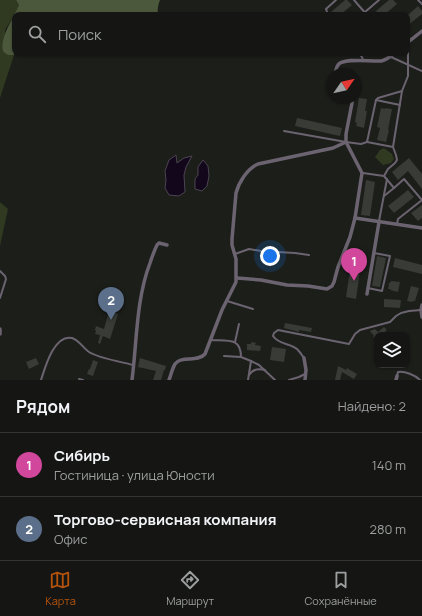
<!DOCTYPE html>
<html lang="ru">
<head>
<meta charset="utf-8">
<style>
  body { margin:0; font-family:Manrope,sans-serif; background:#1e1f1d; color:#f1f3f6 }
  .controls { position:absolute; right:12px; bottom:12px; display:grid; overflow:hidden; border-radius:8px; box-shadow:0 1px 3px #0004 }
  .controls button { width:36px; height:36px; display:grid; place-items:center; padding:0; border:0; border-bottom:1px solid #343534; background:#151614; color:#f1f3f6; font:20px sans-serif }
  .compass { position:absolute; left:326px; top:68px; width:36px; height:36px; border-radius:50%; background:#151614; box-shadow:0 1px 3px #0004; rotate:56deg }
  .you { position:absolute; left:270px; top:256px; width:14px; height:14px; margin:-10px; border:3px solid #fff; border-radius:50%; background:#1a73e8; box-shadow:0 0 0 6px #1a73e833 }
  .badge { display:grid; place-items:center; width:26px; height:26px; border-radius:50%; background:#b45309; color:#fff; font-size:13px; font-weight:700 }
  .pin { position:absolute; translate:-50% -33px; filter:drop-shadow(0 1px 2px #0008) }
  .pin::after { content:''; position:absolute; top:21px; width:14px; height:12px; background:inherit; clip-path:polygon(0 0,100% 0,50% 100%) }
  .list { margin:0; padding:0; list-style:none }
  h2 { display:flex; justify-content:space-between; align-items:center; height:52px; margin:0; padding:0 16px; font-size:17px }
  h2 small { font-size:13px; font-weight:400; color:#9d9fa0 }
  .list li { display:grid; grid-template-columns:26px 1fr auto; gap:12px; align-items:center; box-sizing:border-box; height:64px; padding:0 16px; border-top:1px solid #343534 }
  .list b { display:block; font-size:15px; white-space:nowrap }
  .list p { margin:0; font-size:13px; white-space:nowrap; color:#9d9fa0 }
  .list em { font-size:13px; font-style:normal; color:#9d9fa0 }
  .icon { flex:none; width:22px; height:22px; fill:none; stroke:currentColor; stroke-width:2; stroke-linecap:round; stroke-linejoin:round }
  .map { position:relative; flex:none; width:422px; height:380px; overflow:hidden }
  .search { position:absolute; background:#151614; box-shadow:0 1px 3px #0004; left:12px; right:12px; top:12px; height:44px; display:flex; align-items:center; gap:10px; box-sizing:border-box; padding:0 14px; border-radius:8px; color:#9d9fa0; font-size:15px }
  .sheet { height:180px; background:#151614 }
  nav { display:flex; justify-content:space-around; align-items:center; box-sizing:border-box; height:56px; border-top:1px solid #343534; background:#151614; font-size:11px; color:#9d9fa0 }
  nav a { display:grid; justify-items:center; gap:2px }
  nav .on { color:#b45309 }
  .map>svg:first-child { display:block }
  .green { fill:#303a21 }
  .forest { fill:#4c583c }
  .water { fill:#12071b; stroke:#4c4451 }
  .building { fill:#383b36 }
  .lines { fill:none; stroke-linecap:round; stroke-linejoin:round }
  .lane { stroke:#6b6470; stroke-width:2 }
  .street { stroke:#6b6470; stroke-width:3.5 }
</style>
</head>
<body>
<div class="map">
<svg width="422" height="380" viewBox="0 0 422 380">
  <rect width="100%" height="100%" fill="#1c1e1a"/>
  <g class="green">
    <path d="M 0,0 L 16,0 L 19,5 L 17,11 L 5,30 L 8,55 L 14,55 L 0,98 Z"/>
    <path d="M 384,148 L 392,154 L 394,159 L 391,163 L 383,165 L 375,157 L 380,150 Z"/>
    <path d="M 0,202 L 8,209 L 0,246 Z"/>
  </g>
  <path class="forest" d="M 16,0 L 160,0 C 158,5 157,10 158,15 L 15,15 L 14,55 L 8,55 C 6,54 4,52 3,51 C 0,36 14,18 19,5 Z"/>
  <g class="water">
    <path d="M 176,155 L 177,163 L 184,158 L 192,156 L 186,167 L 184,175 L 185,192 L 179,196 L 169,195 L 165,188 L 166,180 L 165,171 L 169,160 Z"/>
    <path d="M 203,160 L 208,166 L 209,176 L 207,186 L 202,191 L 195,189 L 195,179 L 198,175 L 198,167 Z"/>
  </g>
  <g class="building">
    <path d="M 345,0 L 347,0 L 352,5 L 340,15 L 334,15 L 331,12 Z"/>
    <path d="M 389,0 L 393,0 L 397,4 L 384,15 L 379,15 L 376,11 Z"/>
    <path d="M 418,6 L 422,11 L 422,14 L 407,26 L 407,16 Z"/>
    <path d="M 359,98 L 367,99 L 365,111 L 367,111 L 364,128 L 356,126 L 357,123 L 355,122 Z"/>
    <path d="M 381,108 L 385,109 L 385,108 L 392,109 L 388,130 L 389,130 L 386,142 L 377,140 L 380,128 L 377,127 Z"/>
    <path d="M 297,118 L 342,128 L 340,136 L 295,126 Z"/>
    <path d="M 409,158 L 422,174 L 422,189 L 408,171 L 398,180 L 392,172 Z"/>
    <path d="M 366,180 L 375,182 L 370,216 L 361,215 Z"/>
    <path d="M 408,190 L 414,197 L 394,213 L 388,206 Z"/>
    <path d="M 422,205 L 422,218 L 418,221 L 411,213 Z"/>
    <path d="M 377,256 L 386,258 L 380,287 L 372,286 Z"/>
    <path d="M 395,258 L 422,265 L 422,274 L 393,267 Z"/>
    <path d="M 351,263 L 361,264 L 356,299 L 346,297 Z"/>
    <path d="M 391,281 L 400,282 L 398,292 L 390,290 L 391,289 L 388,289 L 389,283 L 390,283 Z"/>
    <path d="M 411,286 L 419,288 L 415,301 L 413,301 L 412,302 L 407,301 Z"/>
    <path d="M 384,299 L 401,300 L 400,308 L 384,307 Z"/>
    <path d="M 109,311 L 118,314 L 110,339 L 103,336 L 100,344 L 98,343 L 100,335 L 95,334 L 96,331 L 95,330 L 96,326 L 104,329 Z"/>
    <path d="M 285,323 L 312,328 L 311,332 L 299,330 L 299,332 L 284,328 Z"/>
    <path d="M 384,327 L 387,330 L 385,331 L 389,335 L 377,335 L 377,341 L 373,336 L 374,336 L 370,331 L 375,329 L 378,332 Z"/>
    <path d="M 251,342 L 256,343 L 255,345 L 261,346 L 260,351 L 247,350 L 247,344 L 251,344 Z"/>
    <path d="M 272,347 L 286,349 L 284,362 L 270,360 Z"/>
    <path d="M 36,358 L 39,364 L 29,369 L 26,362 Z"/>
    <path d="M 140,358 L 166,366 L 165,370 L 164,370 L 161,380 L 153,380 L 156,371 L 138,367 Z"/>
    <path d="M 93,360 L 98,362 L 93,376 L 87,374 L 89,369 L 90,369 Z"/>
    <path d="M 338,366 L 346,370 L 347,368 L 357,374 L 354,379 L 342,372 L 340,380 L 335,380 Z"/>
  </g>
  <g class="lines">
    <g class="lane">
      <path d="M 354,0 L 367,15"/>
      <path d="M 418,0 L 422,4"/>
      <path d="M 365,12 L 379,0"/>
      <path d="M 328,15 L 326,9 L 336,0"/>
      <path d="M 407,35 L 411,40"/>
      <path d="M 358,53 L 362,57 L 363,60"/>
      <path d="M 391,57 L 422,71"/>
      <path d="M 376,100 L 400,105"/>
      <path d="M 284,131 L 346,142 L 361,144 L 367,142 L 376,100 L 378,98 L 402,91"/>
      <path d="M 367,142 L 393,147"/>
      <path d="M 363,173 L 384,176 L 394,188 L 404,179 L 422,200"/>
      <path d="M 384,176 L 388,169 L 395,163 L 397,160 L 396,155 L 393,147 L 402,91 L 408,76 L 408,42"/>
      <path d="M 384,196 L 394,188"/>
      <path d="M 379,221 L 387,179"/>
      <path d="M 397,224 L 398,219 L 422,200"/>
      <path d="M 235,254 L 249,249 L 261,251 L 295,253 L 309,255"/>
      <path d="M 0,271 L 5,276 L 6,279 L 0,298"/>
      <path d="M 368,288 L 382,291 L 390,256 L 374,253"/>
      <path d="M 227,301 L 253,309"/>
      <path d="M 211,340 C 227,341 241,337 241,357 L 251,361"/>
      <path d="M 235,342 L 239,324"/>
      <path d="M 224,356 L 241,357"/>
      <path d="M 304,358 C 302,355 300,352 297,349 C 290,343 279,345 273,336 L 274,333 L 278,330 L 349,344 L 355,334 L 360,330 L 390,322 L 396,316 L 401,313 L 409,311 L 421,310"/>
      <path d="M 249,375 C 253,369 258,368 265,370"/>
      <path d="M 397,376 L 398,372 C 405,371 415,375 420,380"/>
      <path d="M 79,379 L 83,380"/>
      <path d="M 41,380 C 45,368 54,334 72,338 C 79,340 83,348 89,352 C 98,358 122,362 133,365"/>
      <path d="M 248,380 L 251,361 L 259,365 L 275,380"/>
      <path d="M 289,380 L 299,377 L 305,374"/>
    </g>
    <g class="street">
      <path d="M 407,43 L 422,31"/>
      <path d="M 335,74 C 336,71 336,67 338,65 C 343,57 372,62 381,61 C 387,60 391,56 395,53"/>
      <path d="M 355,218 L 422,228"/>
      <path d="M 237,278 L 261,280 L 287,285 L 308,286 L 327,289 L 332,286 L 334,282 L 338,267 L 350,237 L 355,218 L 362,173 L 346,142 L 346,134 L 352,103 L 352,100 L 350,98"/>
      <path d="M 367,294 L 379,222"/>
      <path d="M 422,305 L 421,310 L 422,317"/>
      <path d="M 0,334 L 0,329"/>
      <path d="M 304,358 L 306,370 L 305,380"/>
      <path d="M 132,380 C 137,341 136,300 150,263 C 152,257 154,251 157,245 L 159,243 L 167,245"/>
      <path d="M 169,380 C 171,375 172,369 175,364 C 182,355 197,363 205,354 L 222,310 L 236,282 L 236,259 L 232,245 L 232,239 L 236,193 C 239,182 247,169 258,164 L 333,148 L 346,142"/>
      <path d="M 396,380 L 397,376"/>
    </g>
  </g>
</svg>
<div class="controls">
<button><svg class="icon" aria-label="layers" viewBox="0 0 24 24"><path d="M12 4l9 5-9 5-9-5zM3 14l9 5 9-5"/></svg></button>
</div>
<svg class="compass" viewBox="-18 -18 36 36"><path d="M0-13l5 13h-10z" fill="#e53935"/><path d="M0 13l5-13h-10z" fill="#9d9fa0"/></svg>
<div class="you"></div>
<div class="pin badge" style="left:354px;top:281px;background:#d1479c">1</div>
<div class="pin badge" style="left:111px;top:320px;background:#5c6f8a">2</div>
<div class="search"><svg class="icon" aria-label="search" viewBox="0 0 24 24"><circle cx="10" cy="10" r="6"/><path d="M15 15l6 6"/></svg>Поиск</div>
</div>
<section class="sheet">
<h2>Рядом<small>Найдено: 2</small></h2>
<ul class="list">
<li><span class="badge" style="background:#d1479c">1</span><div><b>Сибирь</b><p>Гостиница · улица Юности</p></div><em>140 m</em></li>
<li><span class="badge" style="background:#5c6f8a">2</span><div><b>Торгово-сервисная компания</b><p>Офис</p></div><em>280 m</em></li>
</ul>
</section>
<nav>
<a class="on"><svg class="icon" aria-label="map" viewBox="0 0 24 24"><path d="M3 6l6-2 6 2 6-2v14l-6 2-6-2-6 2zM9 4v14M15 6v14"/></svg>Карта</a>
<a><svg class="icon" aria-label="directions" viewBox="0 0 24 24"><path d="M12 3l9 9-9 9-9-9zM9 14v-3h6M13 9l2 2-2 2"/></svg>Маршрут</a>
<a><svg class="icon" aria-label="saved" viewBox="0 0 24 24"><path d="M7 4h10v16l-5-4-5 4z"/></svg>Сохранённые</a>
</nav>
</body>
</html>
